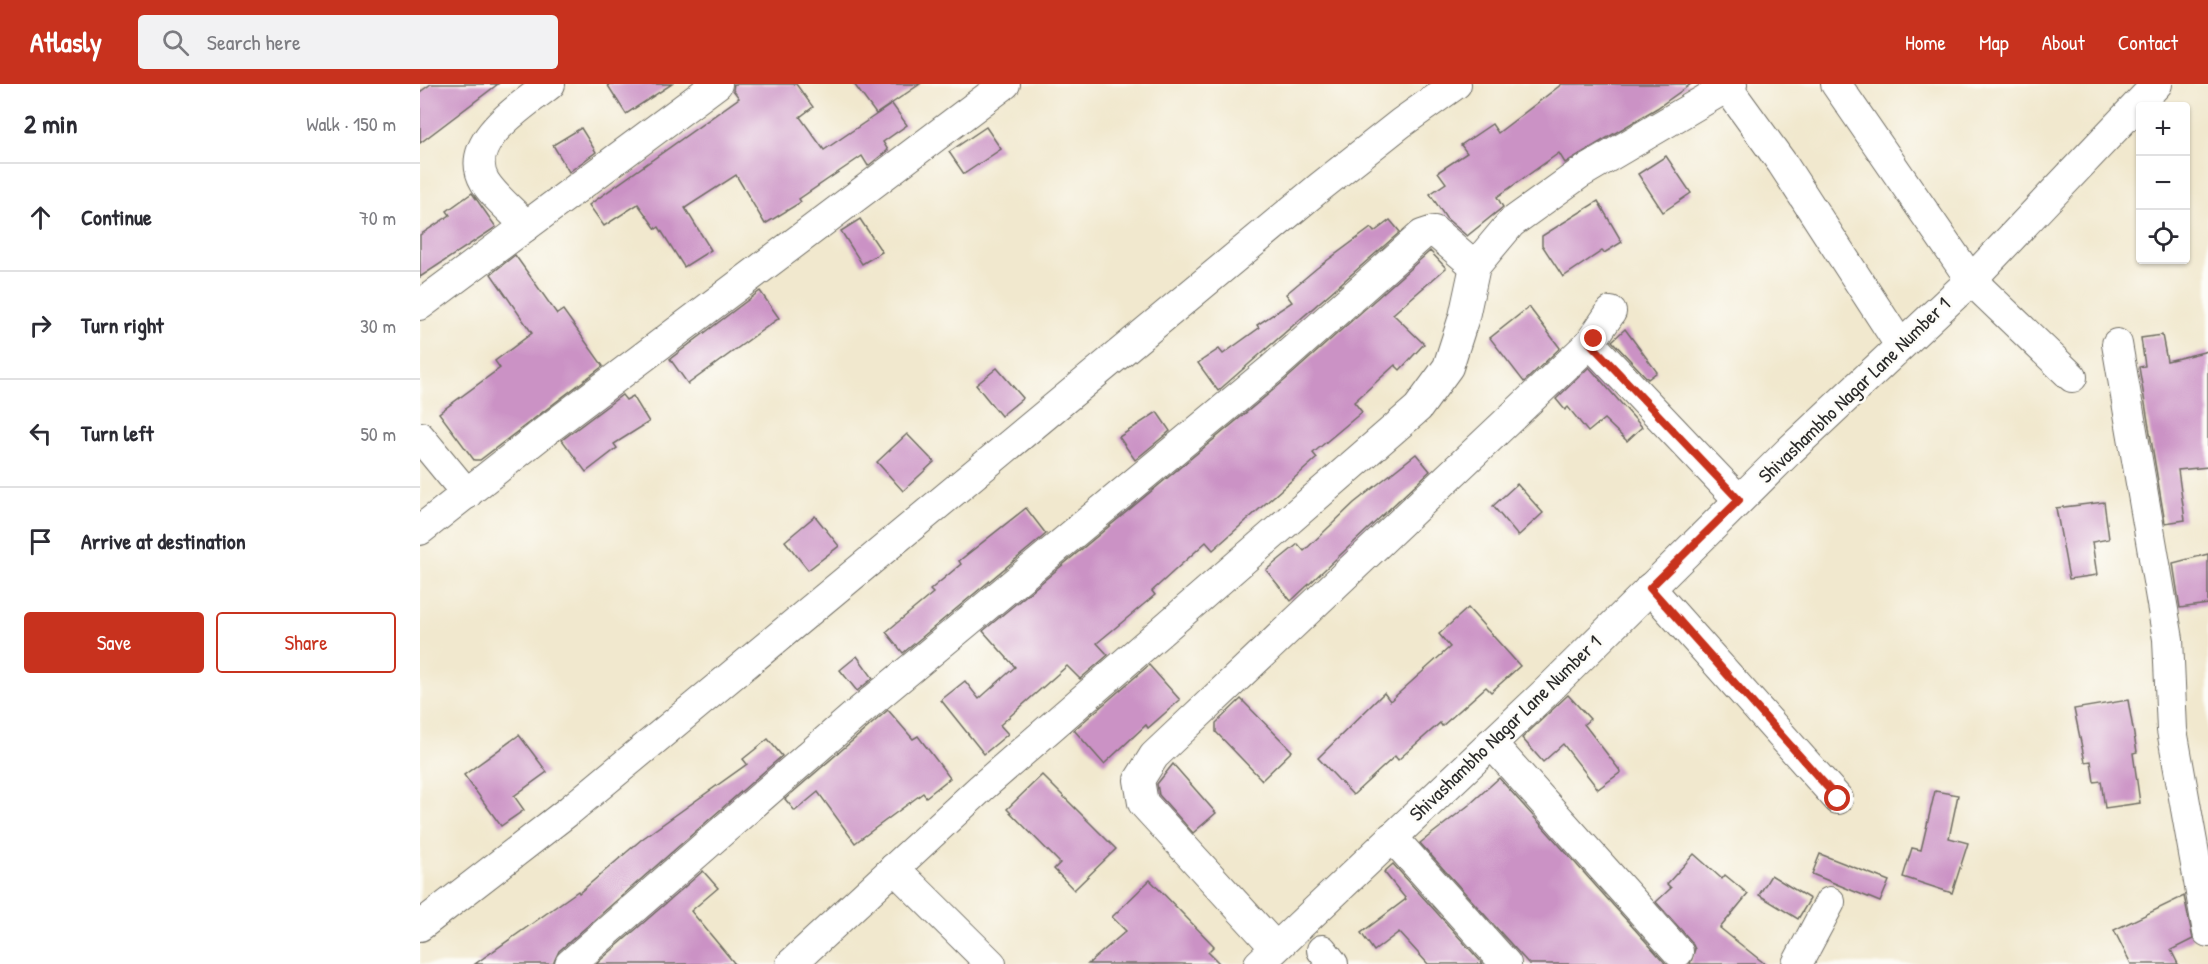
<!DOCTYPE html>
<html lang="en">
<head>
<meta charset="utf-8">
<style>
  body { margin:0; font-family:"Patrick Hand",sans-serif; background:#f2f2f3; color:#2b2b33 }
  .controls { position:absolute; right:18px; top:18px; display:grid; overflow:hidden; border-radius:6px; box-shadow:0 2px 4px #0004 }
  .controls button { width:54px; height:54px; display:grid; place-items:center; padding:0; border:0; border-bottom:2px solid #e1e1e2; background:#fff; color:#2b2b33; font:30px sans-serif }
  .stop { position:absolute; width:18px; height:18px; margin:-14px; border:4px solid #c8321e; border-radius:50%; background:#fff }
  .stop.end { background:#c8321e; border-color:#fff; box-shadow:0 2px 6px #0008 }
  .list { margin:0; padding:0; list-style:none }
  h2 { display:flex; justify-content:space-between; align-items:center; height:78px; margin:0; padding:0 24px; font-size:26px }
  h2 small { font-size:20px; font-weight:400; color:#7c7c81 }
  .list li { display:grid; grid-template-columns:39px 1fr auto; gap:18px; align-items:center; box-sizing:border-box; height:108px; padding:0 24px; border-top:2px solid #e1e1e2 }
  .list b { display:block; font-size:22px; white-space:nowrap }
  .list em { font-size:20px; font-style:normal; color:#7c7c81 }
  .actions { display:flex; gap:12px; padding:18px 24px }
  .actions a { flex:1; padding:14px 0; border:2px solid #c8321e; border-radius:6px; text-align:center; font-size:21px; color:#c8321e }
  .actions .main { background:#c8321e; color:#fff }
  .icon { flex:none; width:33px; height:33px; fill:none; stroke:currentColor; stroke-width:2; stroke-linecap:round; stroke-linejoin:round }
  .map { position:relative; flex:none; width:1788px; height:880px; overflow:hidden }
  header { display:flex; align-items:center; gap:36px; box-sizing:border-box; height:84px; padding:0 30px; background:#c8321e; color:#fff }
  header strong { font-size:28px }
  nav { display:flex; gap:33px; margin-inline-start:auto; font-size:21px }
  .search { width:420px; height:54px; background:#f2f2f3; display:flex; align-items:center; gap:15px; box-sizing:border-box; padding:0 21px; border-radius:6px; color:#7c7c81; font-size:22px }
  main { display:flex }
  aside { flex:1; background:#fff }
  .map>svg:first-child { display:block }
  .building { fill:#cb92c5 }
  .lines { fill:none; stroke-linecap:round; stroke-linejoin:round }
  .street-casing { stroke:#706d64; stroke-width:32 }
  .street { stroke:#fff; stroke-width:30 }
  .route { stroke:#c8321e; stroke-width:8 }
  .labels { text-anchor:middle; stroke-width:5; stroke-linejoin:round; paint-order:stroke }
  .street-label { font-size:20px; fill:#2b2b2b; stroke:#fdfcf7 }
</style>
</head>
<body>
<header>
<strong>Atlasly</strong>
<div class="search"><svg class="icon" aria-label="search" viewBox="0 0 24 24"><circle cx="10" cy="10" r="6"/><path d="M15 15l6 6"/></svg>Search here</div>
<nav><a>Home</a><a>Map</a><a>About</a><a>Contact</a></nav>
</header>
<main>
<aside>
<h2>2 min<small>Walk · 150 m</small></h2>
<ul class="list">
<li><svg class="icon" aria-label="ahead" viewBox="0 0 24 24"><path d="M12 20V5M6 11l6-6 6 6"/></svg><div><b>Continue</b></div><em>70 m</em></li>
<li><svg class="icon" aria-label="right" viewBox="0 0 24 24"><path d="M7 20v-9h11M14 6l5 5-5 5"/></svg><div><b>Turn right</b></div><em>30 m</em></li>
<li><svg class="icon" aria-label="left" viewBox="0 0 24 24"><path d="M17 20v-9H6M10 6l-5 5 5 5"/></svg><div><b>Turn left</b></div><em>50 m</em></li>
<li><svg class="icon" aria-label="arrive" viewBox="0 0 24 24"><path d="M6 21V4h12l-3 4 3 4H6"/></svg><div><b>Arrive at destination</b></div></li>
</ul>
<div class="actions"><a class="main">Save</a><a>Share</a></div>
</aside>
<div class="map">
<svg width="1788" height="880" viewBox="0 0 1788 880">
  <rect width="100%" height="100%" fill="#fdfcf7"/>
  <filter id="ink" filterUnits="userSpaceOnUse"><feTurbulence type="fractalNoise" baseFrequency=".0167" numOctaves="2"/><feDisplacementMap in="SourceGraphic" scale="12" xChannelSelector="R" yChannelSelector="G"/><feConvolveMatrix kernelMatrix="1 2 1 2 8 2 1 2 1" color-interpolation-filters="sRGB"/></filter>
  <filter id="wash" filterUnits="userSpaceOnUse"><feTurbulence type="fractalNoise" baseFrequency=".008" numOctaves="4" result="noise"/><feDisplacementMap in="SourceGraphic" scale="24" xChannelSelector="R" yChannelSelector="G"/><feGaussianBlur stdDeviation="1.35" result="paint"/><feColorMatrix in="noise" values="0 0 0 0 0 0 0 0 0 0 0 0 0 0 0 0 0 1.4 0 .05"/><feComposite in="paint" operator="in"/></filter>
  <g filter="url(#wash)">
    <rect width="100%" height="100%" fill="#f1e8ce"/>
    <g id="blocks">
      <g class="building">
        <path d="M 11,0 L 78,0 L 0,59 L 0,8 Z"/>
        <path d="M 187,0 L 252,0 L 206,30 Z"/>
        <path d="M 314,0 L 376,0 L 393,23 L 380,33 L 404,66 L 472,20 L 487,41 L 463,58 L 468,66 L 448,82 L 442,72 L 379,115 L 381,118 L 345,140 L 316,91 L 265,124 L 291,166 L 264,183 L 239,143 L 236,145 L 218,120 L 184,142 L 169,121 L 319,14 L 313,6 Z"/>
        <path d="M 434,0 L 500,0 L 456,30 Z"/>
        <path d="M 1142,0 L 1271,0 L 1237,24 L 1145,79 L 1139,69 L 1077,113 L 1083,123 L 1047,152 L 1026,134 L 1010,110 L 1026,99 L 1018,88 L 1047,69 L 1041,61 L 1072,40 L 1078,49 Z"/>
        <path d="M 566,43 L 581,65 L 544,90 L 529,68 Z"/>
        <path d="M 161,44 L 176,68 L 149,88 L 133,61 Z"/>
        <path d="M 1246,72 L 1271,109 L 1243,128 L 1218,90 Z"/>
        <path d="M 52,109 L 76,143 L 0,193 L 0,151 L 30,131 L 27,127 Z"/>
        <path d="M 1178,117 L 1202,158 L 1184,169 L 1182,167 L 1143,193 L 1122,161 L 1122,152 Z"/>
        <path d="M 440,135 L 462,168 L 442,180 L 421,147 Z"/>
        <path d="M 970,136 L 980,148 L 798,307 L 778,279 L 799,265 L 803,270 L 839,244 L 837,241 L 872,218 L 866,210 L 897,184 L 951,144 L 954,148 Z"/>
        <path d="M 1010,167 L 1026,184 L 973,230 L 1004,260 L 980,286 L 975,281 L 934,318 L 942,328 L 893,369 L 897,374 L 793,466 L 786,458 L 732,507 L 735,511 L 677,559 L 688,571 L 660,595 L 647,582 L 580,641 L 588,650 L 564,670 L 521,616 L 545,597 L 559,615 L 595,583 L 563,547 L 864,297 Z"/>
        <path d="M 95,171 L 137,230 L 143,226 L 183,282 L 60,376 L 54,376 L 19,329 L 80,284 L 75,277 L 112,249 L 71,190 Z"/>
        <path d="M 340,207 L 359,234 L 268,300 L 250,275 Z"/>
        <path d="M 1109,223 L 1140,264 L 1104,298 L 1070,254 Z"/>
        <path d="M 1205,245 L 1237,288 L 1228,295 L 1192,257 Z"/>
        <path d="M 1742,251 L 1747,277 L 1788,267 L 1788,383 L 1758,386 L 1765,436 L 1745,439 L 1719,283 L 1725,282 L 1721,254 Z"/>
        <path d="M 1169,283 L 1222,343 L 1207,357 L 1184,335 L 1168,348 L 1148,323 L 1145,326 L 1136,315 Z"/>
        <path d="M 577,284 L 603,314 L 581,332 L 556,301 Z"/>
        <path d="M 202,311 L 206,316 L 213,312 L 229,338 L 194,360 L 197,364 L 166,388 L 142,356 Z"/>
        <path d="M 737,328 L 750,347 L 715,376 L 699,353 Z"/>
        <path d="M 487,350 L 514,378 L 483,407 L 457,378 Z"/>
        <path d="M 996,370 L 1010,387 L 871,517 L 846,486 L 878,460 L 884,467 L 934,419 Z"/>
        <path d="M 1097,400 L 1123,429 L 1098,452 L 1073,422 Z"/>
        <path d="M 1684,418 L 1689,455 L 1672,458 L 1677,491 L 1649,495 L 1636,424 Z"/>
        <path d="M 606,424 L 626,450 L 483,569 L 466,548 L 513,509 L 510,506 L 541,480 L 539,477 Z"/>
        <path d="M 395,432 L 419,462 L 388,486 L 365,457 Z"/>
        <path d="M 1788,470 L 1788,520 L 1760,524 L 1753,479 Z"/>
        <path d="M 1048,524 L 1100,582 L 1071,608 L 1066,603 L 1022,642 L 1020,639 L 978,676 L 975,672 L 933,711 L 898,674 L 964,609 L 970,617 L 1030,563 L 1019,550 Z"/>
        <path d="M 437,572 L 453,594 L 437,607 L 420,586 Z"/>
        <path d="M 729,581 L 760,616 L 728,644 L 726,641 L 684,680 L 654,646 Z"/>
        <path d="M 1148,611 L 1170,635 L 1164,640 L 1201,688 L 1178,705 L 1143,660 L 1123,678 L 1102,654 Z"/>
        <path d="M 821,615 L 872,667 L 842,696 L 796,648 L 796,639 Z"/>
        <path d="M 1708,616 L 1717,668 L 1713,669 L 1720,719 L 1685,724 L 1681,697 L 1674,698 L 1671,677 L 1665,678 L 1654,625 Z"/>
        <path d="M 468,626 L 493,655 L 498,652 L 530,694 L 506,713 L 503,709 L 435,759 L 398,708 L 375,727 L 365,715 Z"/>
        <path d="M 99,651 L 127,688 L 94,712 L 104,726 L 81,742 L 44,691 Z"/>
        <path d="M 348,655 L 362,672 L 139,867 L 133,880 L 55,880 L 158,807 L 159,809 L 222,755 L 327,680 L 323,675 Z"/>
        <path d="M 753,680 L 796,729 L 773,749 L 739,711 L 737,700 Z"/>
        <path d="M 622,691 L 696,765 L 654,806 L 634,785 L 640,779 L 587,725 Z"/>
        <path d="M 1079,694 L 1245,879 L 1246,880 L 1109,880 L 1000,759 L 1049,721 Z"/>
        <path d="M 1515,707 L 1538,711 L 1529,754 L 1548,759 L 1532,809 L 1483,793 L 1492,764 L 1501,766 Z"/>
        <path d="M 1274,770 L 1302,795 L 1305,791 L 1328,810 L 1300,844 L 1345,880 L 1270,880 L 1275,865 L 1271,857 L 1236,818 L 1251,804 L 1247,800 Z"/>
        <path d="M 1400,770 L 1469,797 L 1460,818 L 1392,790 Z"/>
        <path d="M 973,780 L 1063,880 L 1008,880 L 979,848 L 954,867 L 941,849 L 986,815 L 964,788 Z"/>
        <path d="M 283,787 L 298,804 L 271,827 L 315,880 L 176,880 Z"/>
        <path d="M 1351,791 L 1390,815 L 1378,835 L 1339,811 Z"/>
        <path d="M 730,796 L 794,862 L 788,868 L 800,880 L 668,880 L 706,847 L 692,833 Z"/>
        <path d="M 1764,812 L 1773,855 L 1751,866 L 1758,880 L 1711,880 L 1694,846 Z"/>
      </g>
    </g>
  </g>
  <g filter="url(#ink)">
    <use href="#blocks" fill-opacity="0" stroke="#706d64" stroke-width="1.5"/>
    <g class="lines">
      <g class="street-casing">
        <g id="street">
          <path d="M 1416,0 L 1551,196 L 1652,293"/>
          <path d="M 1307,3 L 1362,79 L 1480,261"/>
          <path d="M 106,142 C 94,128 75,114 65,98 C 41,58 104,21 130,0"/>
          <path d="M 0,221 L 297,0"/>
          <path d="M 1170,259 L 1319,416"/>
          <path d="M 1697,260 L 1748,555 L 1752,646 L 1788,848"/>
          <path d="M 0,353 L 47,410"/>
          <path d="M 0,446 L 132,342 L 585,0"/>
          <path d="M 1230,504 L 1418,715"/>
          <path d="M 1071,659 L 1258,868"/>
          <path d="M 972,753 L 1086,880"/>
          <path d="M 474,784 L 571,880"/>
          <path d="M 0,842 L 150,726 L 900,103 L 981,39 L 1036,0"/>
          <path d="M 855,863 L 723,719 L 719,696 L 734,672 L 1170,259 L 1191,228"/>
          <path d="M 902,866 L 913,880"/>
          <path d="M 150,880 L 434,632 L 853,284 L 1002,151 L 1014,147 L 1055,182"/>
          <path d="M 371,880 L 561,704 L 998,324 L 1028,283 L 1044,233 L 1055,182 L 1091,139 L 1159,90 L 1312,0"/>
          <path d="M 839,880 L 1127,607 L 1369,367 L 1551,196 L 1737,0"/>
          <path d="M 1377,880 L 1410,818"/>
        </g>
      </g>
      <use href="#street" class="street"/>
    </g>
  </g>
  <g class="lines" filter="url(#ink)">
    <path class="route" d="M 1174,255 L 1170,259 L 1319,416 L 1230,504 L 1418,715"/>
  </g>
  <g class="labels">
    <g class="street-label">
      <text transform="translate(1434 306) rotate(-44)" y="7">Shivashambho Nagar Lane Number 1</text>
      <text transform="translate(1085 644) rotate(-44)" y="7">Shivashambho Nagar Lane Number 1</text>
    </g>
  </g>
</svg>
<div class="controls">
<button>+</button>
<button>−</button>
<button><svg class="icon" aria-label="locate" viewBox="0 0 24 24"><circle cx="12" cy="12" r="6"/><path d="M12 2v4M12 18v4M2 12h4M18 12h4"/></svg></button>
</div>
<div class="stop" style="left:1418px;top:715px"></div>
<div class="stop end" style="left:1174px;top:255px"></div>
</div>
</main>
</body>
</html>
